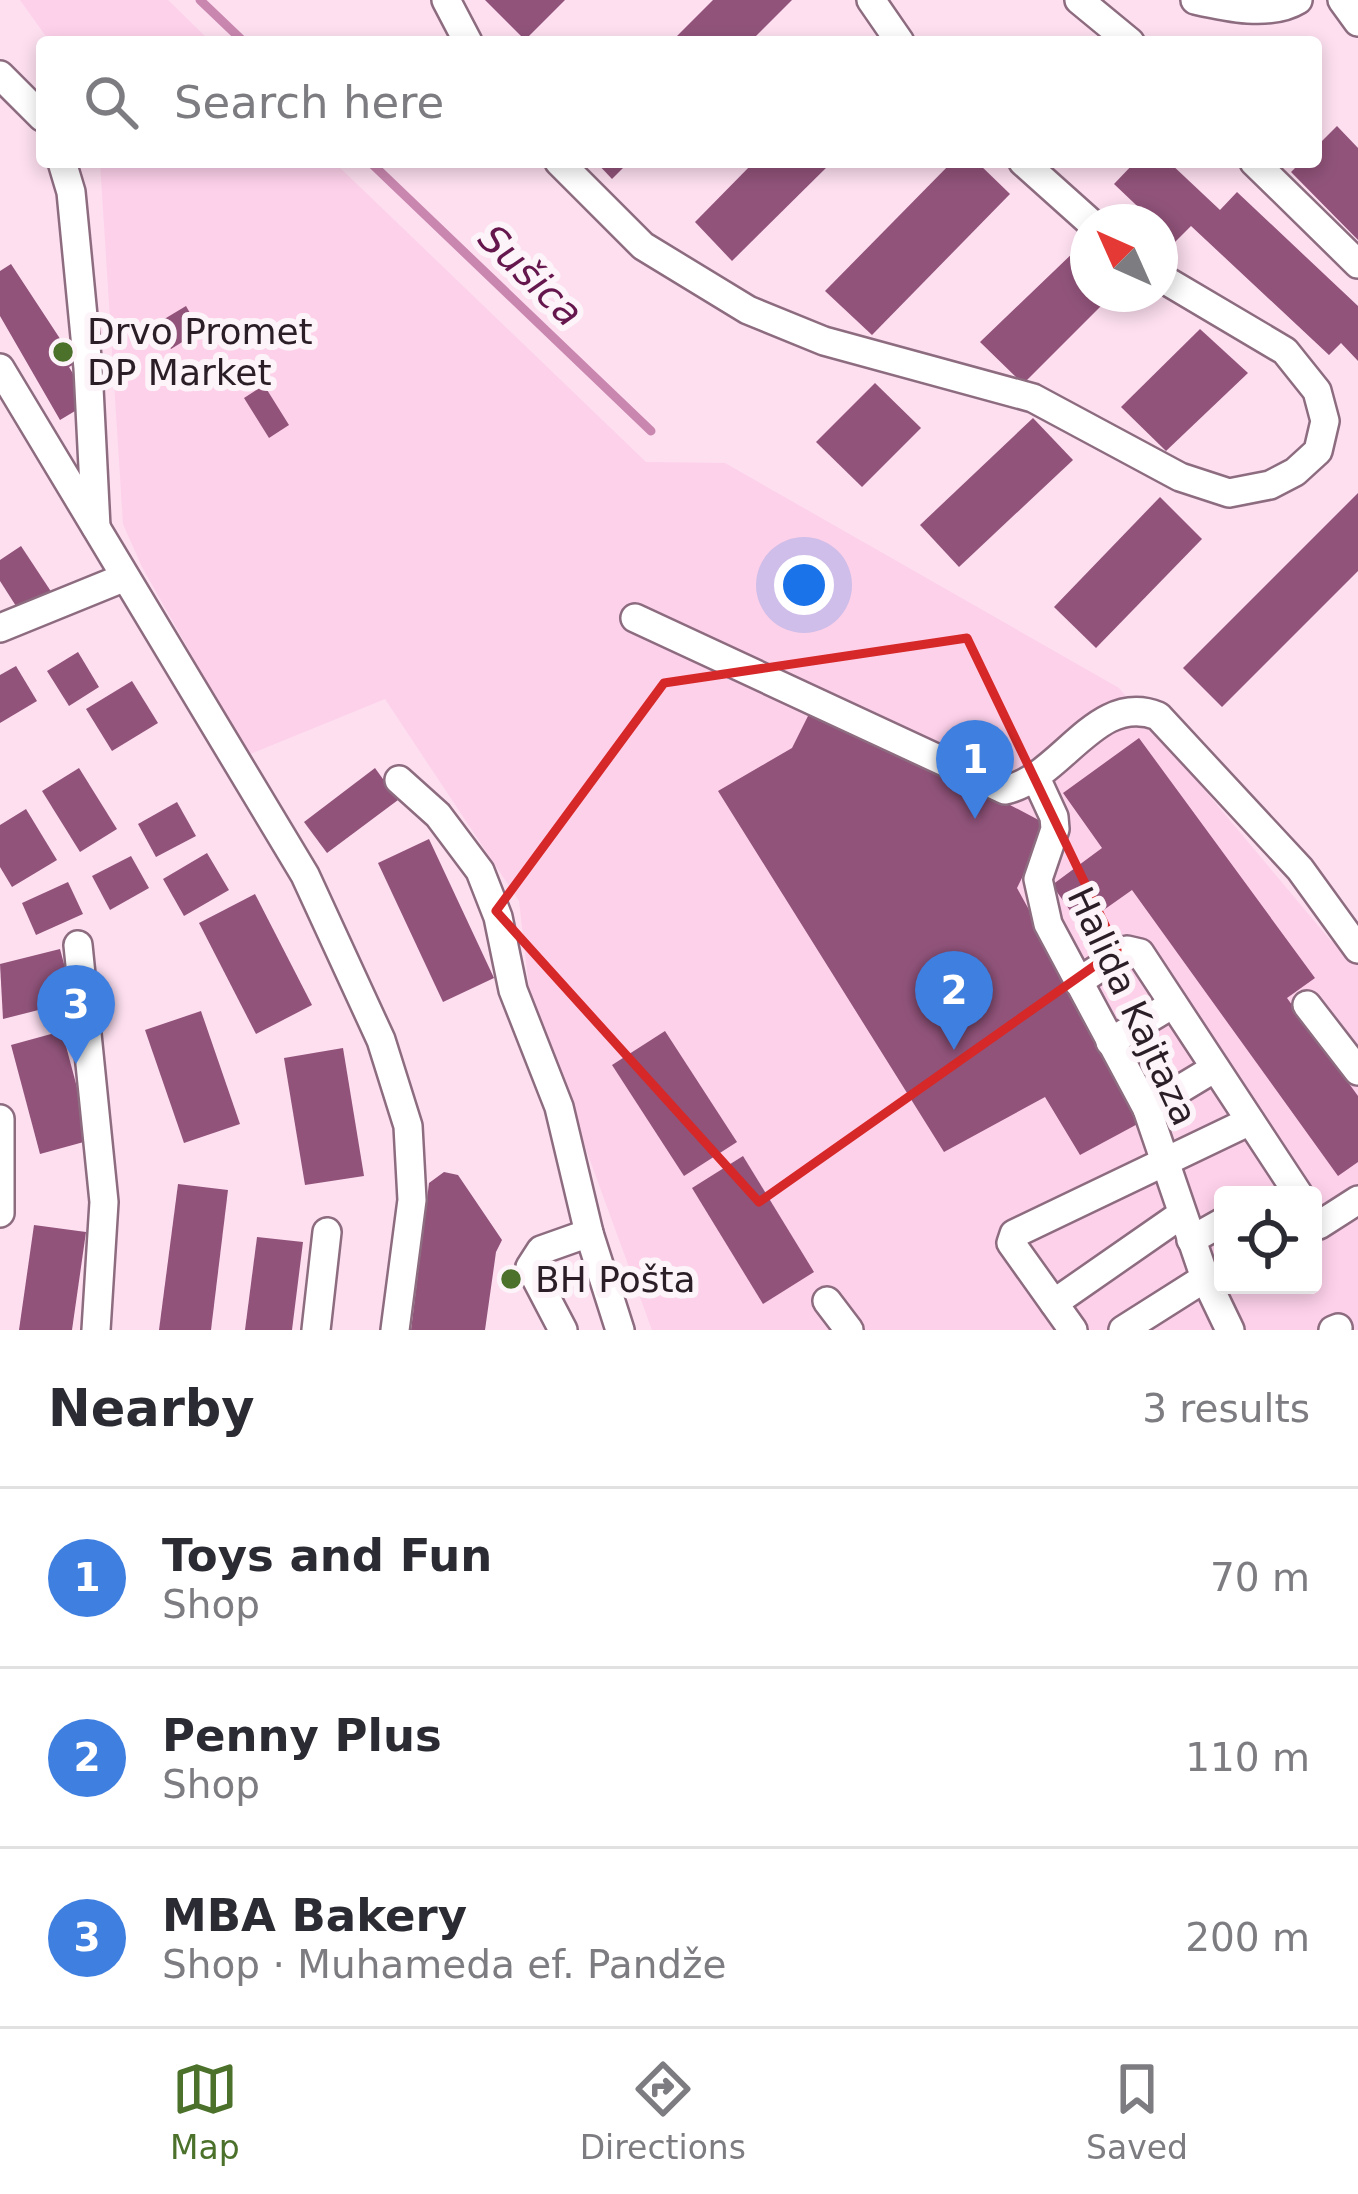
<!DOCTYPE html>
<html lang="en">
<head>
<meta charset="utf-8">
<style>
  body { margin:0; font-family:"DejaVu Sans",sans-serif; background:#f2f2f3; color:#2b2b33 }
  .controls { position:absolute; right:36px; bottom:36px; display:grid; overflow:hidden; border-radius:12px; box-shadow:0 6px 18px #0003 }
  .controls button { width:108px; height:108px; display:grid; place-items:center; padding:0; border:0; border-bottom:3px solid #e1e1e2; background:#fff; color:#2b2b33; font:60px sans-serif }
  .compass { position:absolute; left:1070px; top:204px; width:108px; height:108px; border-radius:50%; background:#fff; box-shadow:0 6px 18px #0003; rotate:315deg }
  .you { position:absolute; left:804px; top:585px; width:42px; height:42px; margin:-30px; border:9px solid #fff; border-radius:50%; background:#1a73e8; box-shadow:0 0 0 18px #1a73e833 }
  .badge { display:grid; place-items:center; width:78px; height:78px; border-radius:50%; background:#4b712b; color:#fff; font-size:39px; font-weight:700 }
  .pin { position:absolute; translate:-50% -99px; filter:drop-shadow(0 3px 6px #0008) }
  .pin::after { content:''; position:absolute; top:63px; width:42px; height:36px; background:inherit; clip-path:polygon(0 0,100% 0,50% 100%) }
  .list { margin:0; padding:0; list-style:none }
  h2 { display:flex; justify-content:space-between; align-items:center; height:156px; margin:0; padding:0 48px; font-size:51px }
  h2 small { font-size:39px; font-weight:400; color:#7c7c81 }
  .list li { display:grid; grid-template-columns:78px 1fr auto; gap:36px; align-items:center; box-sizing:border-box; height:180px; padding:0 48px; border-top:3px solid #e1e1e2 }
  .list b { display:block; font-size:45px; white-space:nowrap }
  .list p { margin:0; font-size:39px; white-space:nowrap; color:#7c7c81 }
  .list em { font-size:39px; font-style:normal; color:#7c7c81 }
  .icon { flex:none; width:66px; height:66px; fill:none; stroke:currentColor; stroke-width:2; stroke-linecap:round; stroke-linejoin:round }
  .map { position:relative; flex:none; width:1358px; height:1330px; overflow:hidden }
  .search { position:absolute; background:#fff; box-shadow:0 6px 18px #0003; left:36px; right:36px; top:36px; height:132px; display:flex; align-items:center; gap:30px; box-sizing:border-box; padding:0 42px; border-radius:12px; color:#7c7c81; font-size:45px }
  .sheet { height:696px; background:#fff }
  nav { display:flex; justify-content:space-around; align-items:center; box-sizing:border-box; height:168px; border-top:3px solid #e1e1e2; background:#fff; font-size:33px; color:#7c7c81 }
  nav a { display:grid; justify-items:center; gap:6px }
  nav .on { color:#4b712b }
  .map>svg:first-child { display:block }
  .built { fill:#fdd1ea; fill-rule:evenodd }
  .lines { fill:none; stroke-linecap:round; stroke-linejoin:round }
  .stream { stroke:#c987af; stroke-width:9 }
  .building { fill:#91537a }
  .minor-casing { stroke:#8d6c80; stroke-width:32 }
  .minor { stroke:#fff; stroke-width:27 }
  .marked { fill:none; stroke:#d62828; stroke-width:9; stroke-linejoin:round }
  .poi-dot { fill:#4b712b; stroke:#fcf4f8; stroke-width:4.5 }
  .labels { text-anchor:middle; stroke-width:12; stroke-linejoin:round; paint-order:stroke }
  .poi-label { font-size:36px; fill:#2b1e26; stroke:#fcf4f8; text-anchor:start }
  .street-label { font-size:36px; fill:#2b1e26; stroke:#fcf4f8 }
  .water-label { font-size:39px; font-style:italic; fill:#65174d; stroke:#fcf4f8 }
</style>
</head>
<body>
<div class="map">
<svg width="1358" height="1330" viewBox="0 0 1358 1330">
  <rect width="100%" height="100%" fill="#fddff0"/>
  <g class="built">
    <path d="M 20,0 L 168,0 L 211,42 L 50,42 Z"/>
    <path d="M 100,162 L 334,162 L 646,462 L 725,463 L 1119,688 L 1331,941 L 1358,942 L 1358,1330 L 652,1330 L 530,996 L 519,901 L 385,699 L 248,755 L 142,567 L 123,524 ZM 1223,1195 L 1313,1195 L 1313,1285 L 1223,1285 Z"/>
  </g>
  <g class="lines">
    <g class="stream">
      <path d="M 200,0 L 244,42"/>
      <path d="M 370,162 L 651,431"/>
    </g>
  </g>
  <g class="building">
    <path d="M 485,0 L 565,0 L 525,40 Z"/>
    <path d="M 713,0 L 792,0 L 750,42 L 671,42 Z"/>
    <path d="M 1337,126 L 1358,148 L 1358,240 L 1291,172 L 1301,162 L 1316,162 L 1316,147 Z"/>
    <path d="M 596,162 L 629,162 L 612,179 Z"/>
    <path d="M 754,162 L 832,162 L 732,261 L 695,222 Z"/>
    <path d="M 952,162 L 977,162 L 1010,194 L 872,335 L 825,291 Z"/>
    <path d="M 1135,162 L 1169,162 L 1220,210 L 1237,192 L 1358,306 L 1358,361 L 1341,343 L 1329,355 L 1191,226 L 1175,242 L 1160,228 L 1160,222 L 1154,222 L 1114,184 Z"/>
    <path d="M 1078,248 L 1088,258 L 1088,294 L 1113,294 L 1023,384 L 980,342 Z"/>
    <path d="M 11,264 L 76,363 L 69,367 L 90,402 L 60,420 L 0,316 L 0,271 Z"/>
    <path d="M 186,306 L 200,331 L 171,349 L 156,324 Z"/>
    <path d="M 1200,329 L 1248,373 L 1166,451 L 1121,407 Z"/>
    <path d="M 875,383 L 921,428 L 862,487 L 816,442 Z"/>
    <path d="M 264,385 L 289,425 L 269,438 L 244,398 Z"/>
    <path d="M 1033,418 L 1073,460 L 959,567 L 920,525 Z"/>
    <path d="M 1358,493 L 1358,571 L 1222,707 L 1183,668 Z"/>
    <path d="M 1160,497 L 1202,539 L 1096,648 L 1054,607 Z"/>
    <path d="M 21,546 L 54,596 L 23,617 L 0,581 L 0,560 Z"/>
    <path d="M 78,652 L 99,687 L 69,706 L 47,671 Z"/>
    <path d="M 16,666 L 37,701 L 0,723 L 0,675 Z"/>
    <path d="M 132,681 L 158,723 L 112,751 L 86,709 Z"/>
    <path d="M 815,702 L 1048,825 L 1017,888 L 1145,1120 L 1080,1155 L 1045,1097 L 944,1152 L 718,791 L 792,748 Z"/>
    <path d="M 1139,738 L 1315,978 L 1287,998 L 1358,1096 L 1358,1162 L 1338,1176 L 1132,890 L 1081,926 L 1052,885 L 1102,848 L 1063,793 Z"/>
    <path d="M 79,768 L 117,829 L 80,852 L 42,791 Z"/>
    <path d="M 375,768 L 398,800 L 327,853 L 304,822 Z"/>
    <path d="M 177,802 L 196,836 L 156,857 L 138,824 Z"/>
    <path d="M 26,809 L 57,860 L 12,887 L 0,867 L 0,825 Z"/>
    <path d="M 429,839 L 494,978 L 443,1002 L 378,863 Z"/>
    <path d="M 207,853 L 229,890 L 184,916 L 163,879 Z"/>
    <path d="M 131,856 L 149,888 L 110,910 L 92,876 Z"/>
    <path d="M 68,882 L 83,914 L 36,935 L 22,903 Z"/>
    <path d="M 255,894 L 312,1005 L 256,1034 L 199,923 Z"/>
    <path d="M 60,949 L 74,1001 L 3,1019 L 0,964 Z"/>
    <path d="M 201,1011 L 240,1124 L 184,1143 L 145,1030 Z"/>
    <path d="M 62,1031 L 91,1140 L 40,1154 L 11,1045 Z"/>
    <path d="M 665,1031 L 737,1142 L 684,1176 L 612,1065 Z"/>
    <path d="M 343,1048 L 364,1176 L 305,1185 L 284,1058 Z"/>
    <path d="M 743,1156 L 814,1272 L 763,1304 L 692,1188 Z"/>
    <path d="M 444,1172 L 458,1175 L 502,1240 L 496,1252 L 485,1330 L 411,1330 L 429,1183 Z"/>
    <path d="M 178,1184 L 228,1190 L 211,1330 L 159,1330 Z"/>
    <path d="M 34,1225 L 86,1232 L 72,1330 L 19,1330 Z"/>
    <path d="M 257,1237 L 303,1242 L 292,1330 L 245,1330 Z"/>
  </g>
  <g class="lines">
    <g class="minor-casing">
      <g id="minor">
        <path d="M 446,0 L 468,42"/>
        <path d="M 871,0 L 900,42"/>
        <path d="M 1079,0 L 1130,42"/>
        <path d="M 1195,0 C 1226,7 1270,17 1298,0"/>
        <path d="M 1342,0 L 1358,22"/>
        <path d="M 0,75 L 42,117"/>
        <path d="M 62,162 L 71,192 L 88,368 L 96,527"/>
        <path d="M 559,162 L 643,246 L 748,310 L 824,341 L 1033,398 L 1180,477 L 1229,493 L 1270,485 L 1295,472 L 1318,451 L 1325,421 L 1317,391 L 1285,351 L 1160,277"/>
        <path d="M 1023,162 L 1090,222"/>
        <path d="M 1254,162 L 1358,264"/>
        <path d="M 0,368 L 305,875 L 381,1040 L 408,1126 L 412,1200 L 395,1330"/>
        <path d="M 635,618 L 1005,790 C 1062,778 1096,691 1158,716 L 1300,869 L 1358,949"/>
        <path d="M 0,628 L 123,578"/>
        <path d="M 1036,778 L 1054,817 L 1055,829 L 1038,879 L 1048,924 L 1147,1109 L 1205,1278 L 1230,1330"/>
        <path d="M 399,780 L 438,815 L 480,871 L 498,917 L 513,990 L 559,1107 L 589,1233 L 620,1330"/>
        <path d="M 78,945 L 104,1202 L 96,1330"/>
        <path d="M 1078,982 L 1127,950 L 1140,953 L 1299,1195"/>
        <path d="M 1307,1005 L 1358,1071"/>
        <path d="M 1110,1042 L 1173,1004"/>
        <path d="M 1147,1109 L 1215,1068"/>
        <path d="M 0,1119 L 0,1213"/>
        <path d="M 1319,1225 L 1358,1200"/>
        <path d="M 1191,1240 L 1223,1222"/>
        <path d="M 827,1301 L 849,1330"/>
        <path d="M 1054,1303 L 1182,1214"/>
        <path d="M 316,1330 L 327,1232"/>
        <path d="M 563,1330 L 530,1267 L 541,1250 L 589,1233"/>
        <path d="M 1073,1330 L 1011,1243 L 1014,1234 L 1250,1121"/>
        <path d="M 1123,1330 L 1205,1278"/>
        <path d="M 1333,1330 L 1338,1328"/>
      </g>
    </g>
    <use href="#minor" class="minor"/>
  </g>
  <path class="marked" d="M 967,638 L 1117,950 L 759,1202 L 496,911 L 664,683 Z"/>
  <g class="poi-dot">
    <circle cx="63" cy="352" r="12"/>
    <circle cx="511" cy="1279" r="12"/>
  </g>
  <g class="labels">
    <g class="poi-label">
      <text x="87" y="344">Drvo Promet<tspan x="87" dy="41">DP Market</tspan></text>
      <text x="535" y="1292">BH Pošta</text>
    </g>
    <g class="street-label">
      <text transform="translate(1133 1006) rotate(65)" y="13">Halida Kajtaza</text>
    </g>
    <g class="water-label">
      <text transform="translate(531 275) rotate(44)" y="14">Sušica</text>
    </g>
  </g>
</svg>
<div class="controls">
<button><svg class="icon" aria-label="locate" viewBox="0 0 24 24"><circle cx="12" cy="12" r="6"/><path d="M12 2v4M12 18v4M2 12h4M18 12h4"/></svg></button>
</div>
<svg class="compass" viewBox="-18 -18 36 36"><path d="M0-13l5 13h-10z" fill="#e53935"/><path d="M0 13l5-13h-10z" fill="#7c7c81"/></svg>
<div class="you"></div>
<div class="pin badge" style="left:975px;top:819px;background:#3f7fe0">1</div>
<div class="pin badge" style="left:954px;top:1050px;background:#3f7fe0">2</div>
<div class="pin badge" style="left:76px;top:1064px;background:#3f7fe0">3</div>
<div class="search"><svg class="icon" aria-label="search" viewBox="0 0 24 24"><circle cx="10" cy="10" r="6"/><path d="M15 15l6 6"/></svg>Search here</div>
</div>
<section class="sheet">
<h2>Nearby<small>3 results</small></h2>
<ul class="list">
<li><span class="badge" style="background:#3f7fe0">1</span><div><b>Toys and Fun</b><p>Shop</p></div><em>70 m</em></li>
<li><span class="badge" style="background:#3f7fe0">2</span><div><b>Penny Plus</b><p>Shop</p></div><em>110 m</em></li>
<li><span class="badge" style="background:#3f7fe0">3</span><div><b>MBA Bakery</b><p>Shop · Muhameda ef. Pandže</p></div><em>200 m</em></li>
</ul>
</section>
<nav>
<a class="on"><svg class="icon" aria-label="map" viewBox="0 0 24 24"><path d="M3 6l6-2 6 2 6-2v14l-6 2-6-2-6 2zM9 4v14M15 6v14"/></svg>Map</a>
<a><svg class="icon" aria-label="directions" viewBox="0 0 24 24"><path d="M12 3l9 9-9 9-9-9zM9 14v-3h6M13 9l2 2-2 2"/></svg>Directions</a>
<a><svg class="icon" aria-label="saved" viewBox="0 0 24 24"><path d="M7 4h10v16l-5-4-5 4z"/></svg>Saved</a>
</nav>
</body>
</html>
